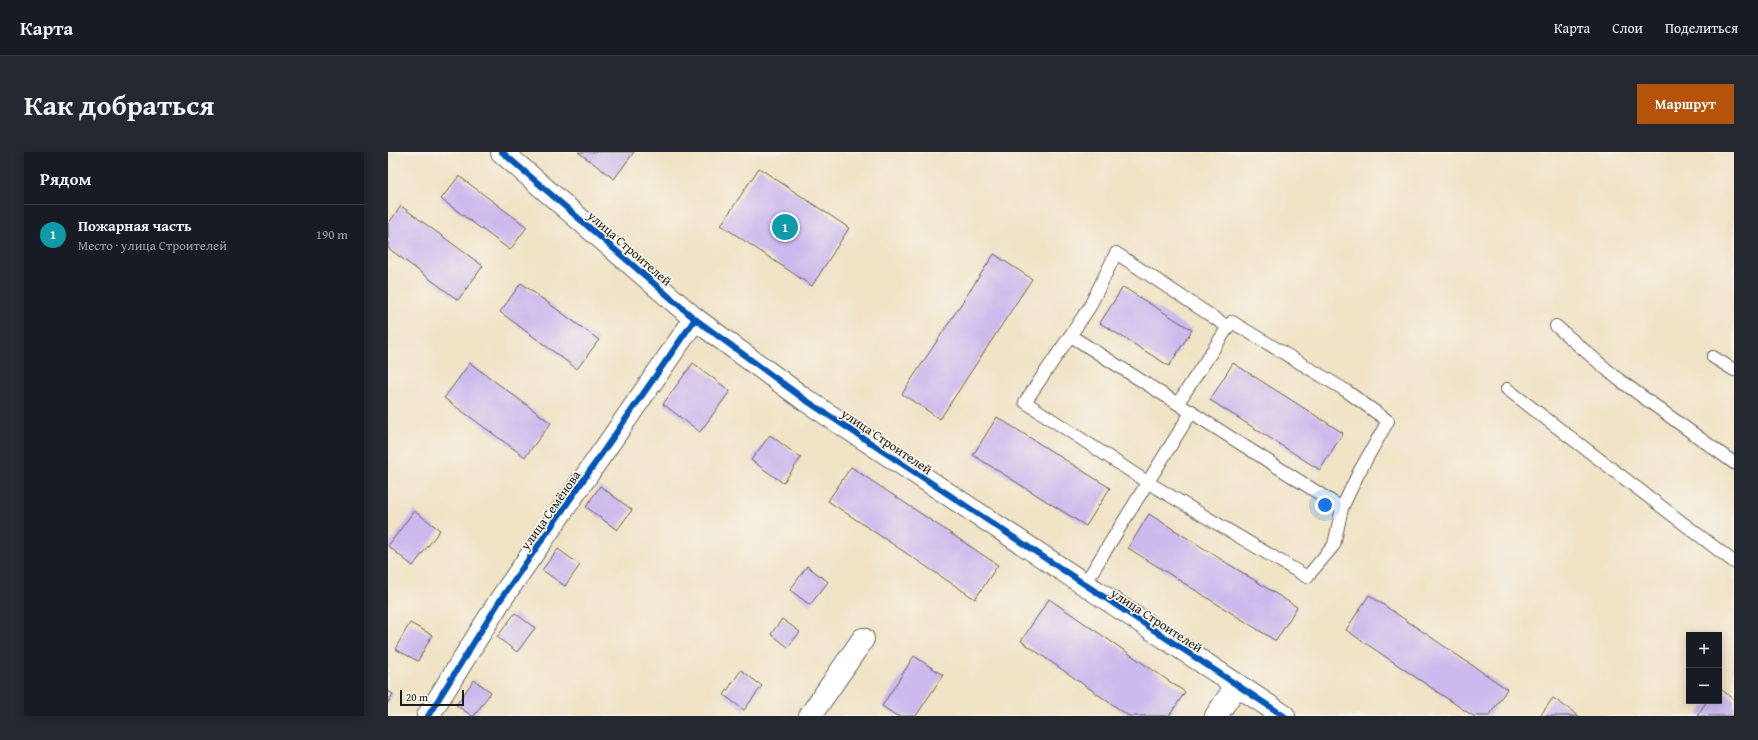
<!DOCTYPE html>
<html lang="ru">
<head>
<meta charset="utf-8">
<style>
  body { margin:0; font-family:"Gentium Book Plus",serif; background:#242831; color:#f1f3f6 }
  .controls { position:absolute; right:12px; bottom:12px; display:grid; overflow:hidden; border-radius:0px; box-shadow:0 2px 10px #0003 }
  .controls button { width:36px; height:36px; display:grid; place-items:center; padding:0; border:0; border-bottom:1px solid #363941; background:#171b24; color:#f1f3f6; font:20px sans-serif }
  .scale { position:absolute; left:12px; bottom:10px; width:64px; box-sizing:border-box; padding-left:4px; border:2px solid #1c1c1c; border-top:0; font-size:11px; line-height:14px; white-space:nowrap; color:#1c1c1c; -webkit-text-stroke:3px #f7f3e8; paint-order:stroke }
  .you { position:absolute; left:937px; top:353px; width:14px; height:14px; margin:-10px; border:3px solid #fff; border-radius:50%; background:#1a73e8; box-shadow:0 0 0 6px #1a73e833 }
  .badge { display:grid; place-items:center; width:26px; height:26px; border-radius:50%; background:#b45309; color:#fff; font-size:13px; font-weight:700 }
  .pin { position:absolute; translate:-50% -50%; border:2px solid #fff; box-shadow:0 1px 4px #0006 }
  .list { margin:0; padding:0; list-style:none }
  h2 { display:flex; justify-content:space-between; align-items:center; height:52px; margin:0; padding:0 16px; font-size:17px }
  h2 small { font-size:13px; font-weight:400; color:#9ea1a6 }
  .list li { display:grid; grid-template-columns:26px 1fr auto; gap:12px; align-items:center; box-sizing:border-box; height:60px; padding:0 16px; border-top:1px solid #363941 }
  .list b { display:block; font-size:15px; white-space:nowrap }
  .list p { margin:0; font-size:13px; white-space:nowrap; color:#9ea1a6 }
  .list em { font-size:13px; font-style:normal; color:#9ea1a6 }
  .map { position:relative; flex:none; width:1346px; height:564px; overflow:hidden; border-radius:0px }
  header { display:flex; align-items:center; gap:24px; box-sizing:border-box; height:56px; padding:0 20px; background:#171b24; border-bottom:1px solid #363941 }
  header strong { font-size:19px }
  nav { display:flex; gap:22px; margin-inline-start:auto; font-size:14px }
  .intro { display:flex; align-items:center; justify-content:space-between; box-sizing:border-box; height:96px; padding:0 24px }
  h1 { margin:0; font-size:28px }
  .button { padding:10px 18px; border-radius:0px; background:#b45309; color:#fff; font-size:14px; font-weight:700 }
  main { display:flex; gap:24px; padding:0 24px }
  aside { flex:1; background:#171b24; border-radius:0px; box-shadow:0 2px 10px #0003 }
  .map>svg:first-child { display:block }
  .building { fill:#ccb9ed }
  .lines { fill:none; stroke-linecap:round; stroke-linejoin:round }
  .service-casing { stroke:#666258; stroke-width:14 }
  .minor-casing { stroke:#666258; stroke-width:24 }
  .tertiary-casing { stroke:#666258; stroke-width:24 }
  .service { stroke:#fff; stroke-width:12 }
  .minor { stroke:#fff; stroke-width:22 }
  .tertiary { stroke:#fff; stroke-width:22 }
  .cycleway-casing { stroke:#f7f3e8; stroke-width:8 }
  .cycleway { stroke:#0057b8; stroke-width:6 }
  .labels { text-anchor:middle; stroke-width:3.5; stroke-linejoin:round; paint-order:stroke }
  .street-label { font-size:13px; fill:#1c1c1c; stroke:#f7f3e8 }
</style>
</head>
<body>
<header>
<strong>Карта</strong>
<nav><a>Карта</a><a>Слои</a><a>Поделиться</a></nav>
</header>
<div class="intro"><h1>Как добраться</h1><a class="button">Маршрут</a></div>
<main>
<aside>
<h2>Рядом<small></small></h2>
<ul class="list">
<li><span class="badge" style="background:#0f9aa8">1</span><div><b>Пожарная часть</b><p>Место · улица Строителей</p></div><em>190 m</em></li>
</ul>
</aside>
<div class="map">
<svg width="1346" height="564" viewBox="0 0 1346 564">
  <rect width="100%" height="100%" fill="#f7f3e8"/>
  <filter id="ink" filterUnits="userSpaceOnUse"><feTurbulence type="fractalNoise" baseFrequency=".025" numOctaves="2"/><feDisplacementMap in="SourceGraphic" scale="8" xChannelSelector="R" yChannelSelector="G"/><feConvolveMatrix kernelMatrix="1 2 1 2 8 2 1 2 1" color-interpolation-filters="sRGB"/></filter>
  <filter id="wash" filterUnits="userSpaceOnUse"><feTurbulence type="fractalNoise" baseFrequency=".012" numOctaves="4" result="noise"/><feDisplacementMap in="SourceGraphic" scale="16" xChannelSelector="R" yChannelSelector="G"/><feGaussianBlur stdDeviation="0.9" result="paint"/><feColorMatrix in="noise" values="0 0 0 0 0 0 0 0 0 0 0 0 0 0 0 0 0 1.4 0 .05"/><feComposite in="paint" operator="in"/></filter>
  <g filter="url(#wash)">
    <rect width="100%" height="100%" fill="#f0e3c6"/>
    <g id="blocks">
      <g class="building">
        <path d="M 190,0 L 246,0 L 226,27 Z"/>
        <path d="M 371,16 L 461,76 L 424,134 L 333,73 Z"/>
        <path d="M 71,24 L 139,75 L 122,98 L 53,47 Z"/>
        <path d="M 13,54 L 95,114 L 70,148 L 0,96 L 0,72 Z"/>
        <path d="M 606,102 L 644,127 L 552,267 L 514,242 Z"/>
        <path d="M 133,131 L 211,188 L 189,217 L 112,160 Z"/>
        <path d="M 735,135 L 804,178 L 781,214 L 712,171 Z"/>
        <path d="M 82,211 L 163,271 L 137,305 L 56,246 Z"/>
        <path d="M 305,211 L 342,239 L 312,280 L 275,252 Z"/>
        <path d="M 845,211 L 955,281 L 932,318 L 822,248 Z"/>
        <path d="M 609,265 L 722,336 L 698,374 L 585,303 Z"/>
        <path d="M 382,283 L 413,306 L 395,331 L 363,308 Z"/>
        <path d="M 463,315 L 610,413 L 587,447 L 440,349 Z"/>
        <path d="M 212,334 L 244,358 L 229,378 L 198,355 Z"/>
        <path d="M 26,359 L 52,378 L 25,414 L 0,394 Z"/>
        <path d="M 761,362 L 909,455 L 888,489 L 740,396 Z"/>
        <path d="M 170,397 L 192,413 L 177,434 L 154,418 Z"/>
        <path d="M 419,414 L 440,430 L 422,453 L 402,438 Z"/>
        <path d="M 981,443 L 1119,537 L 1101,564 L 1085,564 L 958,478 Z"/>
        <path d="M 661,447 L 797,540 L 781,564 L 741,564 L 633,489 Z"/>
        <path d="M 127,461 L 147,476 L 129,500 L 109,485 Z"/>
        <path d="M 394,467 L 412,480 L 400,495 L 383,482 Z"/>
        <path d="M 22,471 L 44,483 L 30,509 L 7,497 Z"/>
        <path d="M 526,504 L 555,523 L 528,564 L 509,564 L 494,554 Z"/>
        <path d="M 353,518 L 374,534 L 356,558 L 336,543 Z"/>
        <path d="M 86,528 L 103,540 L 86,564 L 84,564 L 68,553 Z"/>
        <path d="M 1331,536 L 1346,547 L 1346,564 L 1309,564 L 1319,549 L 1331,549 Z"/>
        <path d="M 0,539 L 5,542 L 0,551 Z"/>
        <path d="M 1165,546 L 1191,564 L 1152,564 Z"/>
      </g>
    </g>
  </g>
  <g filter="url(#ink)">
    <use href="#blocks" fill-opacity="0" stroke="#666258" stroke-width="1"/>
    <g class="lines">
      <g class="service-casing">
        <g id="service">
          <path d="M 1168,174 L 1230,227 L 1346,311"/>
          <path d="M 683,184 L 954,356"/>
          <path d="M 1325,205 L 1346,218"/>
          <path d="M 1119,237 L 1346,410"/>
          <path d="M 790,251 L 840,175 L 844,170 L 957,238 L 1000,269 L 971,320 L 954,356 L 946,393 L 919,425 L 759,330 L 637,250 L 701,156 L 728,101 L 840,175"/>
          <path d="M 696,433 L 804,259"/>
        </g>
      </g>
      <g class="minor-casing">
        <g id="minor">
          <path d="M 114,0 L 307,167"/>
          <path d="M 422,564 L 475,487"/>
          <path d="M 828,564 L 849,533"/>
        </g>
      </g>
      <g class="tertiary-casing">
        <path id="tertiary" d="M 40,564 L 113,447 L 307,167 L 416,247 L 896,564"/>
      </g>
      <use href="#service" class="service"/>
      <use href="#minor" class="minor"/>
      <use href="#tertiary" class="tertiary"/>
      <g class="cycleway-casing">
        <g id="cycleway">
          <path d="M 114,0 L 307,167 L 416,247 L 896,564"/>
          <path d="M 40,564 L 113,447 L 307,167"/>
        </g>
      </g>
      <use href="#cycleway" class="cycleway"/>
    </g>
  </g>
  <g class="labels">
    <g class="street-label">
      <text transform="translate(242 96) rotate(41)" y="5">улица Строителей</text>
      <text transform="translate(499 289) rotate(34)" y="5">улица Строителей</text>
      <text transform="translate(162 358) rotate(-55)" y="5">улица Семёнова</text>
      <text transform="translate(769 468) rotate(33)" y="5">улица Строителей</text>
    </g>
  </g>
</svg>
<div class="controls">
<button>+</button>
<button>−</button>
</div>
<div class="scale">20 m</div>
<div class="you"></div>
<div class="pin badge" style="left:397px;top:75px;background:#0f9aa8">1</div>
</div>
</main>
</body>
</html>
